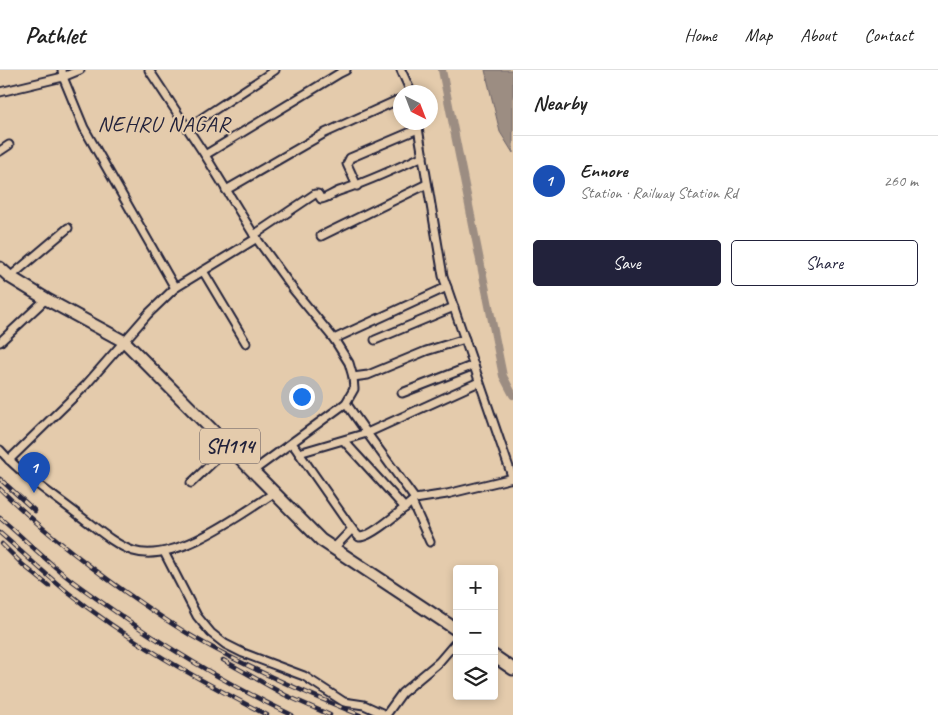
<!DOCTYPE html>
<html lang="en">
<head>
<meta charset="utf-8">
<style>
  body { margin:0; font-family:Caveat,sans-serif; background:#f6f6f6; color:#222 }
  .controls { position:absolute; right:15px; bottom:15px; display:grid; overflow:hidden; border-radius:5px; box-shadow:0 2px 8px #0003 }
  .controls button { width:45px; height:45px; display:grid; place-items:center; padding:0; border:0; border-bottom:1px solid #e0e0e0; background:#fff; color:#222; font:25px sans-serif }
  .compass { position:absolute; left:393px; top:15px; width:45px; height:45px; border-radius:50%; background:#fff; box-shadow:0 2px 8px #0003; rotate:138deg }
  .you { position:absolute; left:301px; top:326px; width:18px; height:18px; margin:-12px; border:4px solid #fff; border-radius:50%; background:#1a73e8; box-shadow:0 0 0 8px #1a73e833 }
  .badge { display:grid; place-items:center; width:32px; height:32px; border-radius:50%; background:#22223b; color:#fff; font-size:16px; font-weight:700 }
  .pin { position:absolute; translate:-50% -41px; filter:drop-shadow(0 1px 2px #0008) }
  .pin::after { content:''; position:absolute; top:26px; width:18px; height:15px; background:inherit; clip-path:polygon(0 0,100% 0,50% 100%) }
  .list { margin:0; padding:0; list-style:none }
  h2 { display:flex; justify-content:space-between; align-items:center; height:65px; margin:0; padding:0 20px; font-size:21px }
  h2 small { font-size:16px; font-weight:400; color:#767676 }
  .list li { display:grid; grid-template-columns:32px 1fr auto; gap:15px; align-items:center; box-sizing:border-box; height:90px; padding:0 20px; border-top:1px solid #e0e0e0 }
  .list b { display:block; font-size:19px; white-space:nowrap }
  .list p { margin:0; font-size:16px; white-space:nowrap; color:#767676 }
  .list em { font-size:16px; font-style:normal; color:#767676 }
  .actions { display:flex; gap:10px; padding:15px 20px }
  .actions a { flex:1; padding:11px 0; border:1px solid #22223b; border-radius:5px; text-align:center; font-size:18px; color:#22223b }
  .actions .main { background:#22223b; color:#fff }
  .icon { flex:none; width:28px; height:28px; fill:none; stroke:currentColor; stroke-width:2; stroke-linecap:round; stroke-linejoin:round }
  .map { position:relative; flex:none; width:513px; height:645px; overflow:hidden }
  header { display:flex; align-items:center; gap:30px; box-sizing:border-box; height:70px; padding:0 25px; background:#fff; border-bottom:1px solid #e0e0e0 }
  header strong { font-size:24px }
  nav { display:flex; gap:28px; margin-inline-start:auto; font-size:18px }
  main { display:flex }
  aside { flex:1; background:#fff }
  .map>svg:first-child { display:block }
  .water { fill:#9c8d82; stroke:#6b6266 }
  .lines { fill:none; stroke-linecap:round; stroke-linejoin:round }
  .canal { stroke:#9c8d82; stroke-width:8 }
  .street-casing { stroke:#22223b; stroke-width:11 }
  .primary-casing { stroke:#22223b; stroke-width:15 }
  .street { stroke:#e4cbac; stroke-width:7 }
  .primary { stroke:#e4cbac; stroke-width:11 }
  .rail-casing { stroke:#22223b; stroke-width:4.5 }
  .rail { stroke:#e4cbac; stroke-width:2.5; stroke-dasharray:8; stroke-linecap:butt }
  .labels { text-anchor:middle; stroke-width:4; stroke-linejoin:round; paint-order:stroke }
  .shield { fill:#e4cbac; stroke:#5c555d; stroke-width:1 }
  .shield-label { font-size:20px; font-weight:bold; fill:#22223b }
  .neighbourhood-label { font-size:22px; letter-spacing:1px; fill:#22223b; stroke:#e4cbac }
</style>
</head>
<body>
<header>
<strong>Pathlet</strong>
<nav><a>Home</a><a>Map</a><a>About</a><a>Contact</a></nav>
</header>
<main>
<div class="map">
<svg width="513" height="645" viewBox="0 0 513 645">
  <rect width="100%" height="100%" fill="#e4cbac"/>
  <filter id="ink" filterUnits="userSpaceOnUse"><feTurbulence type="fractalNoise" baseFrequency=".02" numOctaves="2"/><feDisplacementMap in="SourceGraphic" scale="10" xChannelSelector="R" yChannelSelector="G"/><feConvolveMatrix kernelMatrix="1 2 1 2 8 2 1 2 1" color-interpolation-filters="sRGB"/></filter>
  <g filter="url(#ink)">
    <path class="water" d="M 485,0 L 513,0 L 513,83 L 500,62 Z"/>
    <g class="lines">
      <path class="canal" d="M 442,0 L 503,306 L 513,325"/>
      <g class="street-casing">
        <g id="street">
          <path d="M 62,0 L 63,7 L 84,58 L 175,218"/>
          <path d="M 149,0 L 205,85 L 254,165 L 293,219 L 334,269 L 349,293 L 353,307 L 354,319 L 346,333 L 253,401"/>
          <path d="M 401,0 L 411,22"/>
          <path d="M 0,22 L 63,7 L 80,0"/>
          <path d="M 417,52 L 443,206 L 513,409"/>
          <path d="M 187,58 L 275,0"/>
          <path d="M 0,81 L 9,75"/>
          <path d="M 205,85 L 340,3 L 346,0"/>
          <path d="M 357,116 L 347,94 L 350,88 L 418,59"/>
          <path d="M 226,120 L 325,63 L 400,29"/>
          <path d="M 254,165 L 315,124 L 318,124 L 321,129 C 328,128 333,123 339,121 C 368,112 395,99 423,86"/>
          <path d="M 321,166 L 427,114"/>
          <path d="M 203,201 L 246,273"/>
          <path d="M 10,207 L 68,158"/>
          <path d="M 334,269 L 447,217"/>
          <path d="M 375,270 L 454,237"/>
          <path d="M 0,272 L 46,229"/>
          <path d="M 353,307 L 368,305 L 426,281 L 465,269"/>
          <path d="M 402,323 L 474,295"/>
          <path d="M 346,333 L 367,363 L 479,312"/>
          <path d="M 344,371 L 405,438"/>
          <path d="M 292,373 L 352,459 L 333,479"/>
          <path d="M 0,380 C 22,405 50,423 76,443 C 94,456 113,474 133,481 C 175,494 240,445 274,423"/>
          <path d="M 299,383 L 367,363 L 415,429 L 447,424 L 513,408"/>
          <path d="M 9,390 L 85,316 L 148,244 L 175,218 L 257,168"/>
          <path d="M 191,413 L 230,376"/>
          <path d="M 412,432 L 430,472"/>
          <path d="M 352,459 L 359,467 C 371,468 404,438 415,429"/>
          <path d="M 164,482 L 197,546 L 211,563 L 225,574 L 243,583 L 304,606 L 344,632 L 364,635 L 386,645"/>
          <path d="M 386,645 L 402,623 L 439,592 L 457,571"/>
        </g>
      </g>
      <g class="primary-casing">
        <g id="primary">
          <path d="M 0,198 L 10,207 L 46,229 L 125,272 L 321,470 L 457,560"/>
          <path d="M 494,586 L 513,599"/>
        </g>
      </g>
      <use href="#street" class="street"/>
      <use href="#primary" class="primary"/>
      <g class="rail-casing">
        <g id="rail">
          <path d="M 0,409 L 35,441"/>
          <path d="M 0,419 C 44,462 93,500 144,535 C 167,551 190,566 215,579 C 262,604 311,625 360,645"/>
          <path d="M 0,448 C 25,469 48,493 75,513 C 143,563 216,609 292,645"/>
          <path d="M 0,463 C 22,482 43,502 66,521 C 127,570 197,609 267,645"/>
          <path d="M 2,474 L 23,495 L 49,516"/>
          <path d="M 223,590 L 285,625 L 330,645"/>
        </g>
      </g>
      <use href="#rail" class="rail"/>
    </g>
  </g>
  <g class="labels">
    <rect class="shield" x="200" y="358.5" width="60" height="35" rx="4"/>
    <g class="shield-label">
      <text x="230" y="383">SH114</text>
    </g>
    <g class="neighbourhood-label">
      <text x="164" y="61">NEHRU NAGAR</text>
    </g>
  </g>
</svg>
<div class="controls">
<button>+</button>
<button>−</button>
<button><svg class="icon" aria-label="layers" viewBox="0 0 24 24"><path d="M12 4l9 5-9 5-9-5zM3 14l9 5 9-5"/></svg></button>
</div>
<svg class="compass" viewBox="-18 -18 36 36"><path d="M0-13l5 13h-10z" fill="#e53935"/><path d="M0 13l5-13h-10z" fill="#767676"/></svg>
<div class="you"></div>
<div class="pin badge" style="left:34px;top:423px;background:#1a4fb4">1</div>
</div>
<aside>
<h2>Nearby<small></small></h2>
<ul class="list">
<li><span class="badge" style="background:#1a4fb4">1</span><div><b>Ennore</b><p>Station · Railway Station Rd</p></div><em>260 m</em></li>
</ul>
<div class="actions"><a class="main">Save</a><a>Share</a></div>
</aside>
</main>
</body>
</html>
